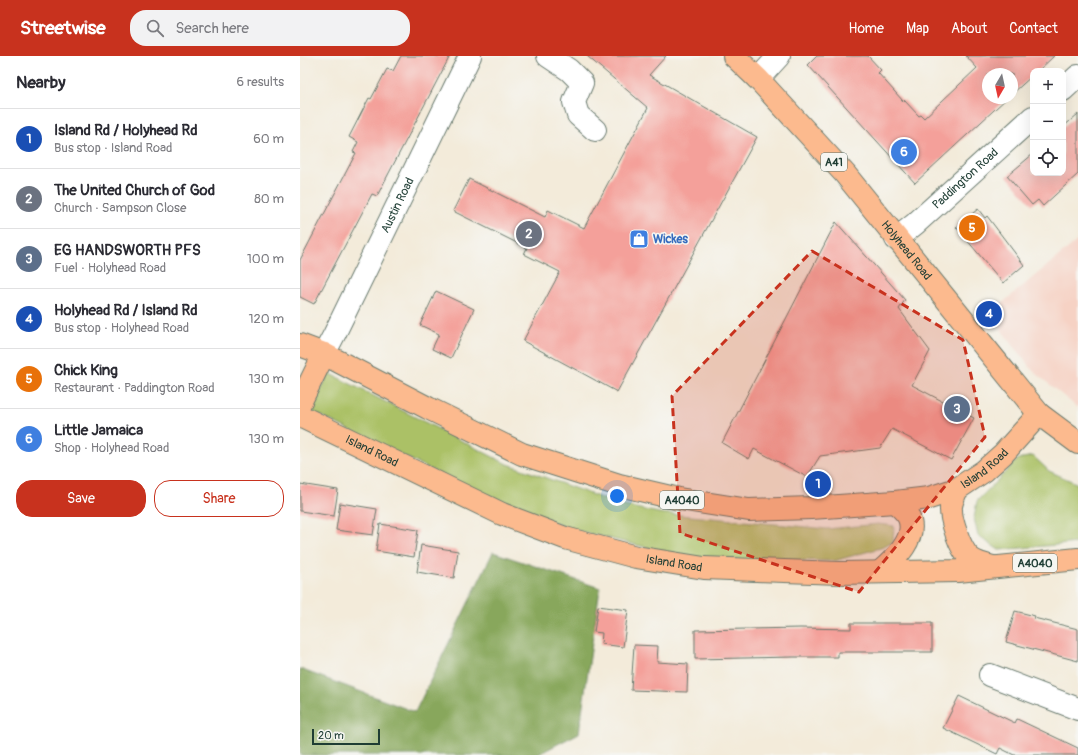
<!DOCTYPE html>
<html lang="en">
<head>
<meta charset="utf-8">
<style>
  body { margin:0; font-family:Pangolin,sans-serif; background:#f2f2f3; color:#2b2b33 }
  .controls { position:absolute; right:12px; top:12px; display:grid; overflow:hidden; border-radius:8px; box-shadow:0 4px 16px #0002 }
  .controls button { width:36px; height:36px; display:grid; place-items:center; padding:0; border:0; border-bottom:1px solid #e1e1e2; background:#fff; color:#2b2b33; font:20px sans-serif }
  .compass { position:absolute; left:682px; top:12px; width:36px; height:36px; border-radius:50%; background:#fff; box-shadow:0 4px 16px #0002; rotate:189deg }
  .scale { position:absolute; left:12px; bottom:10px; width:68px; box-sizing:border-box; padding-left:4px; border:2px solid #1f3d34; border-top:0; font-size:11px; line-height:14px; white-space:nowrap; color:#1f3d34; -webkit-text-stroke:3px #f6f6f2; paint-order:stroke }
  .you { position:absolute; left:317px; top:440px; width:14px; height:14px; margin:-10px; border:3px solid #fff; border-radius:50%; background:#1a73e8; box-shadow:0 0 0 6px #1a73e833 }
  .badge { display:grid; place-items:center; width:26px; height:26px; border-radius:50%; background:#c8321e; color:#fff; font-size:13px; font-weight:700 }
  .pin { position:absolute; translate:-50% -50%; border:2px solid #fff; box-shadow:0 1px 4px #0006 }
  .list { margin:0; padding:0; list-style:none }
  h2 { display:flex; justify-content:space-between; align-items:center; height:52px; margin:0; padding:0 16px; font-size:17px }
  h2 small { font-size:13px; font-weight:400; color:#7c7c81 }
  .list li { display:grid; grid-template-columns:26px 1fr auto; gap:12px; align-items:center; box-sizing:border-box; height:60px; padding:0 16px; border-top:1px solid #e1e1e2 }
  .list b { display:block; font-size:15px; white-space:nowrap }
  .list p { margin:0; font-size:13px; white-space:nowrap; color:#7c7c81 }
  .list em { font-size:13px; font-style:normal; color:#7c7c81 }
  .actions { display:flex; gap:8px; padding:12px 16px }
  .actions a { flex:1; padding:9px 0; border:1px solid #c8321e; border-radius:16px; text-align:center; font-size:14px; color:#c8321e }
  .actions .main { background:#c8321e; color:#fff }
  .icon { flex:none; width:22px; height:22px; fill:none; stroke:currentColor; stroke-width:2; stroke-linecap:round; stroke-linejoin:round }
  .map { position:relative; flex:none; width:778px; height:699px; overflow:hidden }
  header { display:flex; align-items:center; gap:24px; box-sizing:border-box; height:56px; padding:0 20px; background:#c8321e; color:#fff }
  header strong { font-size:19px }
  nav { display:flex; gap:22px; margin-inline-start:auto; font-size:14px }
  .search { width:280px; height:36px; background:#f2f2f3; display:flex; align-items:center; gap:10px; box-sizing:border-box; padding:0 14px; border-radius:16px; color:#7c7c81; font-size:15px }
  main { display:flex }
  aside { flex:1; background:#fff }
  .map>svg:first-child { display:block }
  .built { fill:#f6d2c4 }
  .green { fill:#abc166; stroke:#657f4d }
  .forest { fill:#88a75b; stroke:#547248 }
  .building { fill:#f4a09a }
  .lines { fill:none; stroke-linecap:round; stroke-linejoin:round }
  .minor-casing { stroke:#697a6e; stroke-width:24 }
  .primary-casing { stroke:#697a6e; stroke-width:24 }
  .trunk-casing { stroke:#697a6e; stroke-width:24 }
  .minor { stroke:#fff; stroke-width:22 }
  .primary { stroke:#fcba8e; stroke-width:22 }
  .trunk { stroke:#fcba8e; stroke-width:22 }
  .marked { fill:#c8321e; fill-opacity:0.2; stroke:#c8321e; stroke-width:3; stroke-dasharray:8 5; stroke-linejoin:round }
  .labels { text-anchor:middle; stroke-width:3; stroke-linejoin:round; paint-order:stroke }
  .shield { fill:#f6f6f2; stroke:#60746d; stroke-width:1 }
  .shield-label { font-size:11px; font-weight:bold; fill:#1f3d34 }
  .street-label { font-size:12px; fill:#1f3d34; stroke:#f6f6f2 }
  .shop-label { font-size:12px; font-weight:bold; fill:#366cbe; stroke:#f6f6f2; text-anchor:start }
</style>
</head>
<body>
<header>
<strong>Streetwise</strong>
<div class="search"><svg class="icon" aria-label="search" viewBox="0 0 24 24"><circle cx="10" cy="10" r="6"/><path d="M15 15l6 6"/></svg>Search here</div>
<nav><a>Home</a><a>Map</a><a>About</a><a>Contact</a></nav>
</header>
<main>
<aside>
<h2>Nearby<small>6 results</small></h2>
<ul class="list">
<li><span class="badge" style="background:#1a4fb4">1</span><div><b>Island Rd / Holyhead Rd</b><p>Bus stop · Island Road</p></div><em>60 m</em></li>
<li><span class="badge" style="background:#6b7280">2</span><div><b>The United Church of God</b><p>Church · Sampson Close</p></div><em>80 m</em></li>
<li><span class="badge" style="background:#5c6f8a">3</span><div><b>EG HANDSWORTH PFS</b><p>Fuel · Holyhead Road</p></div><em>100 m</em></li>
<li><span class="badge" style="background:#1a4fb4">4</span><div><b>Holyhead Rd / Island Rd</b><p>Bus stop · Holyhead Road</p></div><em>120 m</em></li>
<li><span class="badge" style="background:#e8710a">5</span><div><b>Chick King</b><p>Restaurant · Paddington Road</p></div><em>130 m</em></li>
<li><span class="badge" style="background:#3f7fe0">6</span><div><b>Little Jamaica</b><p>Shop · Holyhead Road</p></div><em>130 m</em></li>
</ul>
<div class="actions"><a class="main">Save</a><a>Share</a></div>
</aside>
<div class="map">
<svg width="778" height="699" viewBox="0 0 778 699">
  <rect width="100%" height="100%" fill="#f6f6f2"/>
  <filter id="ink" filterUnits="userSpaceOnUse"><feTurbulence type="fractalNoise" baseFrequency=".025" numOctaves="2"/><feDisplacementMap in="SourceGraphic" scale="8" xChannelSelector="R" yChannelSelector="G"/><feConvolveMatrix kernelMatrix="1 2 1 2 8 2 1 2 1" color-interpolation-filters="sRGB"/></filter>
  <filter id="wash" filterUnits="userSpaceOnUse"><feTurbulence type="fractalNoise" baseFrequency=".012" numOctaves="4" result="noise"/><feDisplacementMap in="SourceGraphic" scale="16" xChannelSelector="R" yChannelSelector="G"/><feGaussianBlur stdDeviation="0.9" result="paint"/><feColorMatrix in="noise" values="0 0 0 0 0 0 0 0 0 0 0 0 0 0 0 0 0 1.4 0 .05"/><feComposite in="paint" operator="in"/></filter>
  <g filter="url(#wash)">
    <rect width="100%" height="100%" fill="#f3ebda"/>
    <path class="built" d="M 778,184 L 778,352 L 733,315 L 689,258 Z"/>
    <g class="green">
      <path d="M 29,317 L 205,407 L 321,449 L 359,457 L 527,473 L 578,468 L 594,470 L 593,486 L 584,491 L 534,505 L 395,503 L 270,473 L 152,424 L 11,355 Z"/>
      <path d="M 733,400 L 749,415 L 778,428 L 778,487 L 699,494 L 678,480 L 674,462 L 677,445 L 718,403 Z"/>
    </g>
    <path class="forest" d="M 193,496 L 300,532 L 279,677 L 237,699 L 0,699 L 0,613 L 115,656 Z"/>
    <g id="blocks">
      <g class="building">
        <path d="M 101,0 L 150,0 L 77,140 L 72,138 L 14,248 L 0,241 L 0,204 L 56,97 L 53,96 L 58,86 L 49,81 L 69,42 L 71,43 L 87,13 L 93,15 Z"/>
        <path d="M 287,0 L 366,0 L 349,19 L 457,81 L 317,336 L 223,285 L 260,216 L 224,198 L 227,192 L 153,155 L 169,123 L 245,161 L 248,154 L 284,172 L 348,52 Z"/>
        <path d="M 517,0 L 568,0 L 581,14 L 578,17 L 603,45 L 604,44 L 619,60 L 621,59 L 624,62 L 677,12 L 666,0 L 754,0 L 738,15 L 733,15 L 733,19 L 712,38 L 712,18 L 688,18 L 688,42 L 707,42 L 615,127 L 508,9 Z"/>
        <path d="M 778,58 L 778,118 L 743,150 L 738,144 L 732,149 L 707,120 L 733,98 L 733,117 L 763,117 L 763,71 Z"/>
        <path d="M 678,153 L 685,162 L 687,160 L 724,209 L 703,227 L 656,171 Z"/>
        <path d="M 536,166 L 605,244 L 599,253 L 630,295 L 612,329 L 674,362 L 651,404 L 592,373 L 580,392 L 520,400 L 507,421 L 454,393 L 449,403 L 422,387 Z"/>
        <path d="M 136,235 L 174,253 L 151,302 L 132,293 L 139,278 L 120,269 Z"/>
        <path d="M 0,428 L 38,434 L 34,460 L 0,455 Z"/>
        <path d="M 40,447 L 77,453 L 73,479 L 36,474 Z"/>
        <path d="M 80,468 L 118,474 L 114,501 L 76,495 Z"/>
        <path d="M 121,489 L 158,495 L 154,522 L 117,516 Z"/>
        <path d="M 298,550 L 328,554 L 323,591 L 301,588 L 302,577 L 294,576 Z"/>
        <path d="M 715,555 L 735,560 L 734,562 L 778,573 L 778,605 L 706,586 Z"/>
        <path d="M 551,567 L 632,567 L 632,596 L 538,596 L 538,601 L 493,601 L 395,603 L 395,574 L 501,572 L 551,573 Z"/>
        <path d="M 334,589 L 358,590 L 357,606 L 388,608 L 387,636 L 331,634 Z"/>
        <path d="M 659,640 L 715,667 L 717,663 L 778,692 L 778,699 L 714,699 L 700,692 L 697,698 L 643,672 Z"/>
      </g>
    </g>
  </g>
  <g filter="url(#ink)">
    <use href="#blocks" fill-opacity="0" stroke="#697a6e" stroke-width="1"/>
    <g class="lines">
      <g class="minor-casing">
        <g id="minor">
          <path d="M 248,0 L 269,14 L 282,27 L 274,46 L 278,59 L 295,74"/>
          <path d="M 458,23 L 479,0"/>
          <path d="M 763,34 L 778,20"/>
          <path id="s1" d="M 596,183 L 615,168 L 733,61"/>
          <path id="s2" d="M 24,298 L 34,279 L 170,0"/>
          <path d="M 690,619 L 778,653"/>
        </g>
      </g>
      <g class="primary-casing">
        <g id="primary">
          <path id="s3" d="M 0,289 L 24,298 L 128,352 L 222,398 L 319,429 L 379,443 L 449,454 L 511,452 L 595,446 L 629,442 L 657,433 L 684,415 L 703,398 L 739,358"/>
          <path d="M 0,347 L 24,298"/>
          <path id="s4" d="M 0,360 L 202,458 L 265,482 L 336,501 L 404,512 L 539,517 L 658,515 L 778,503"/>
          <path d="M 657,433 C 655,438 652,444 651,450 C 650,463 660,493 670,502 C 676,507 685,509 693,511"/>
          <path d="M 581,515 C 595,503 619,481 608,460 C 605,455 599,450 595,446"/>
        </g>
      </g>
      <g class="trunk-casing">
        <g id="trunk">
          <path id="s5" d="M 434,0 L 458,23 L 545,118 L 739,358 L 778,387"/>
        </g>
      </g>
      <use href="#minor" class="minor"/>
      <use href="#primary" class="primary"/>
      <use href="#trunk" class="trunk"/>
    </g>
  </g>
  <path class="marked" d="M 512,195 L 663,284 L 685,381 L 559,536 L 380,477 L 372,340 Z"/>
  <defs>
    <g id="shop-square" transform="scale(1)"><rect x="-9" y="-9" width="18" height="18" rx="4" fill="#3f7fe0" stroke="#f6f6f2"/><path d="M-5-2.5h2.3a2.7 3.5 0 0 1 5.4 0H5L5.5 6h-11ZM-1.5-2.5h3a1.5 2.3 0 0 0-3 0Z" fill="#fff"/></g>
  </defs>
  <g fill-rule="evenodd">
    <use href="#shop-square" x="339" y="183"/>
  </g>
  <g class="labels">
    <g class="shield">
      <rect x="521" y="97" width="26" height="18" rx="3"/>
      <rect x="360" y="435" width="44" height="18" rx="3"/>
      <rect x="713" y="498" width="44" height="18" rx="3"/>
    </g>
    <g class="shield-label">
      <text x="534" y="110">A41</text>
      <text x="382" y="448">A4040</text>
      <text x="735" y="511">A4040</text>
    </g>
    <g class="street-label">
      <text dy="4" stroke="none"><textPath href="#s1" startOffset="92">Paddington Road</textPath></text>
      <text dy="4" stroke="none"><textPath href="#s2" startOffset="166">Austin Road</textPath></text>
      <text dy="4" stroke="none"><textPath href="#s5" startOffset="260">Holyhead Road</textPath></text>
      <text dy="4" stroke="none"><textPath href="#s4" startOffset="80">Island Road</textPath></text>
      <text dy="4" stroke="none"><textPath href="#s3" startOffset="726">Island Road</textPath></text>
      <text dy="4" stroke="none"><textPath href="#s4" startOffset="404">Island Road</textPath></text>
    </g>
    <g class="shop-label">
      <text x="353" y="187">Wickes</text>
    </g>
  </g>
</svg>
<div class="controls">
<button>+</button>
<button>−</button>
<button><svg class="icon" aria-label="locate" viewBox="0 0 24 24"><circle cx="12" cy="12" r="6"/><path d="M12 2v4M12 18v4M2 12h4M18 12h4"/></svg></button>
</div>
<svg class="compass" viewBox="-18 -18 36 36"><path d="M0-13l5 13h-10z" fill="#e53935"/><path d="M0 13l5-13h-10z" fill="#7c7c81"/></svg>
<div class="scale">20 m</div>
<div class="you"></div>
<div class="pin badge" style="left:518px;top:428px;background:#1a4fb4">1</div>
<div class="pin badge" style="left:229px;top:178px;background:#6b7280">2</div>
<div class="pin badge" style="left:657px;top:353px;background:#5c6f8a">3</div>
<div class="pin badge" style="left:689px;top:258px;background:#1a4fb4">4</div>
<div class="pin badge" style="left:672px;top:172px;background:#e8710a">5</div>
<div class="pin badge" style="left:604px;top:96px;background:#3f7fe0">6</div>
</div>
</main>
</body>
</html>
